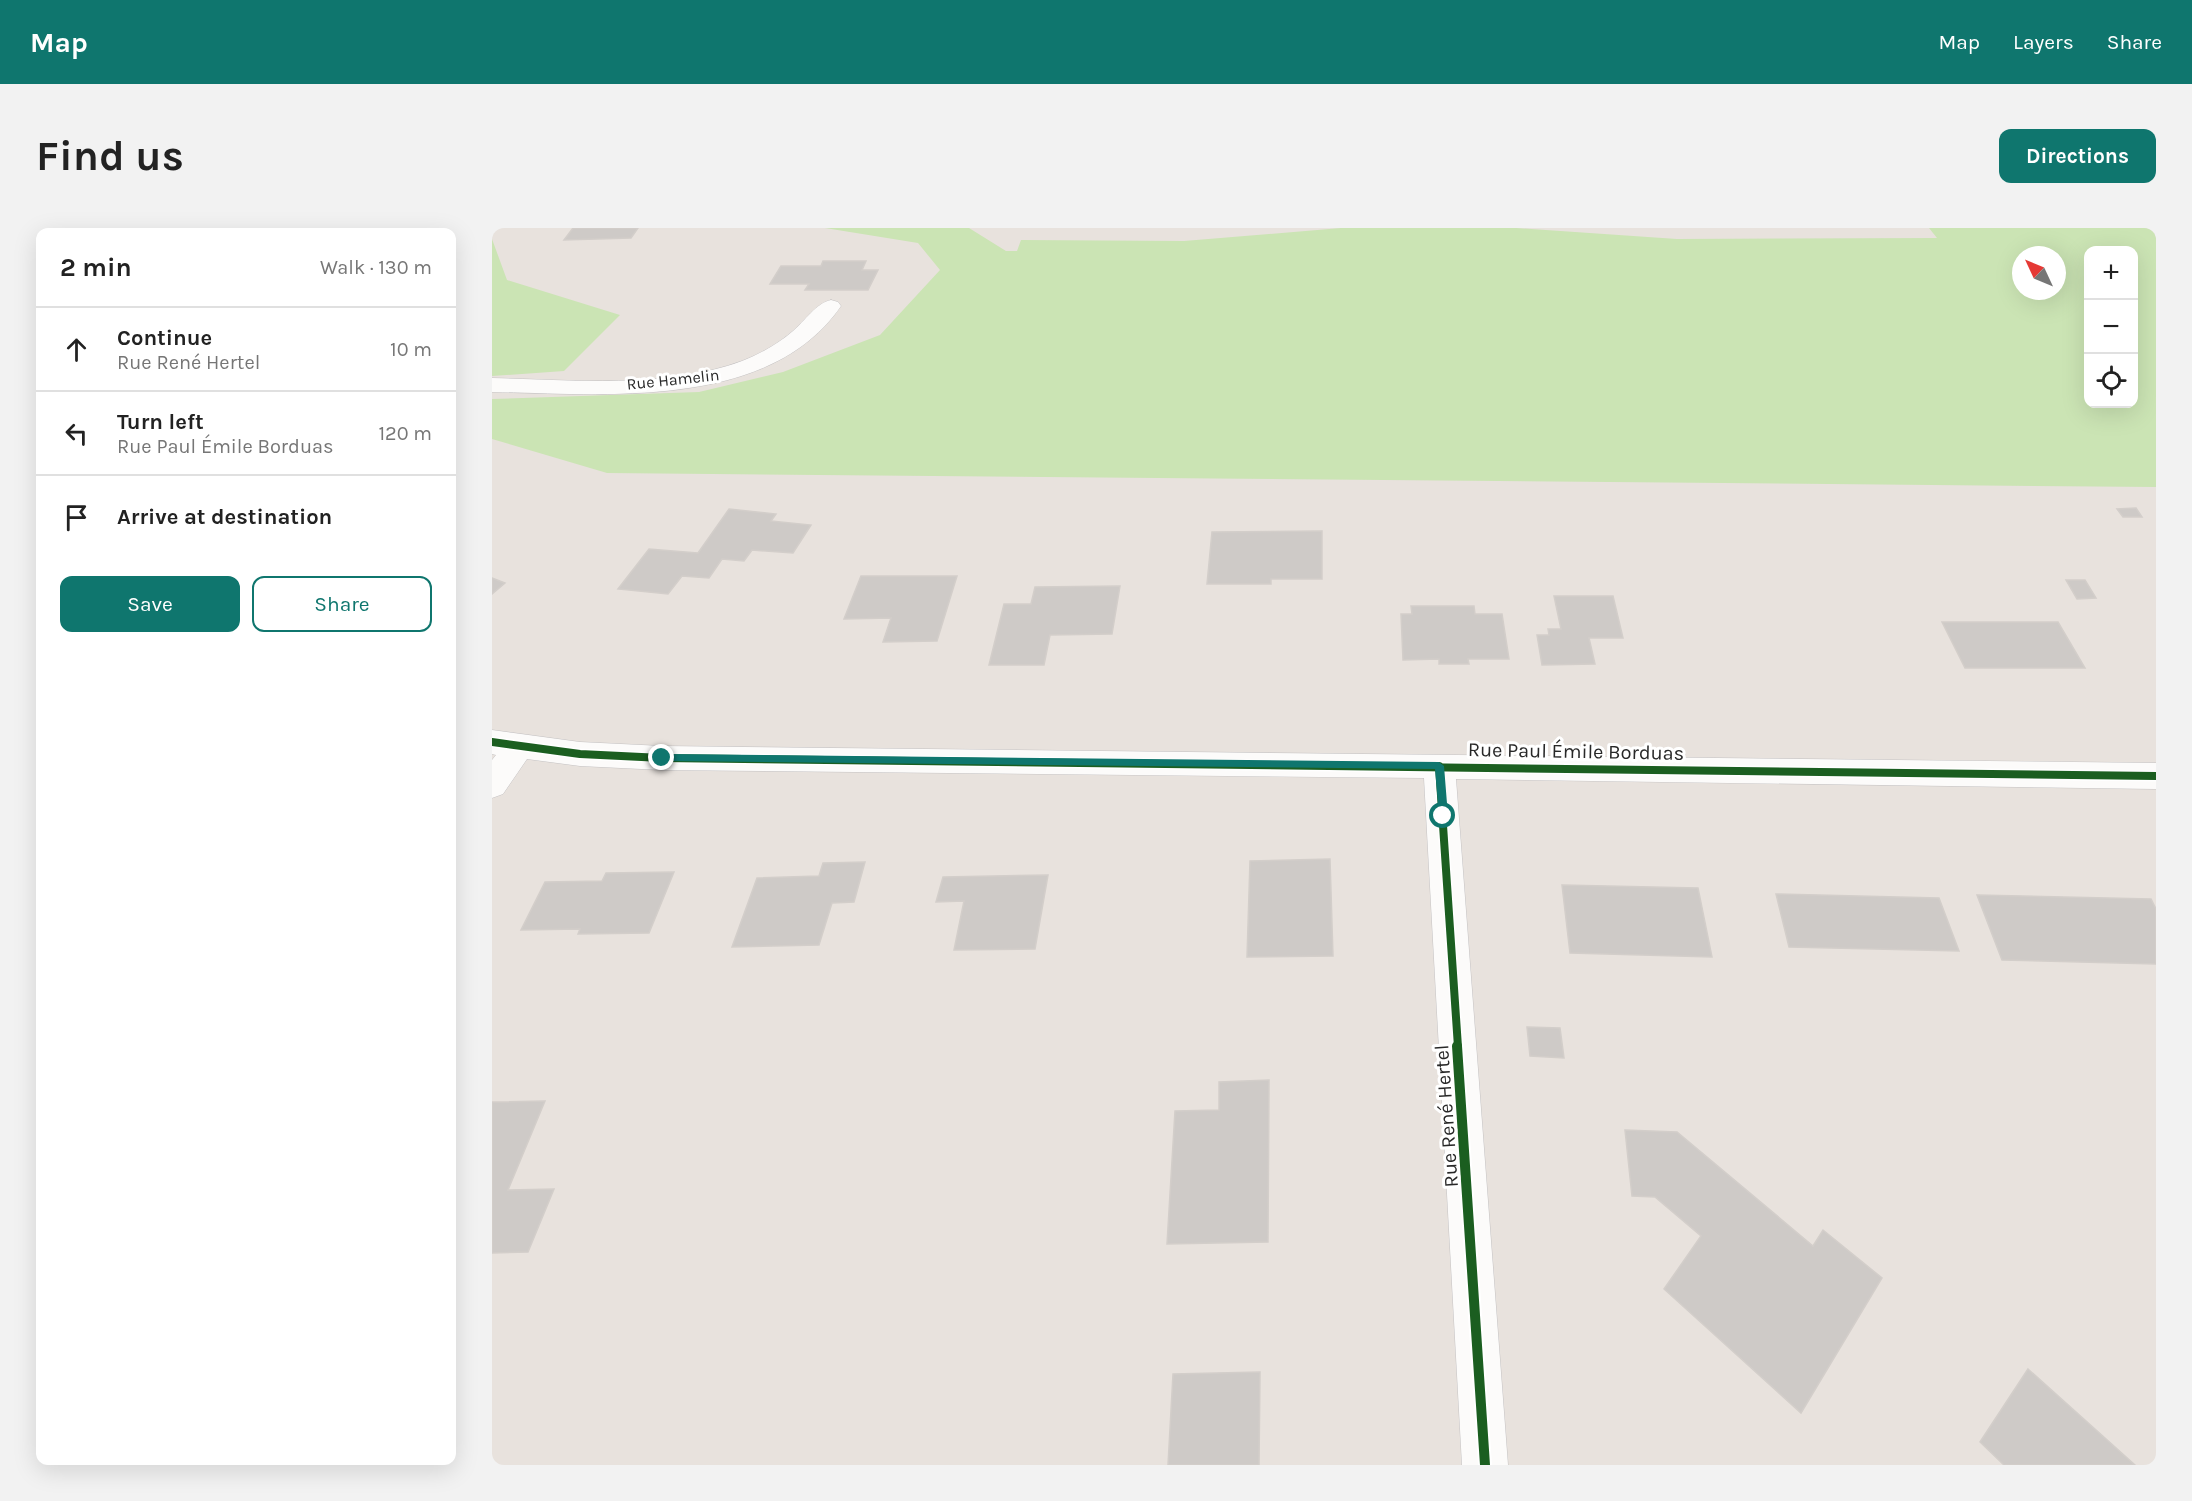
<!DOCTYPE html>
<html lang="en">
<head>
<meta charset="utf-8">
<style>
  body { margin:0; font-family:Karla,sans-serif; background:#f2f2f2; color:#222 }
  .controls { position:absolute; right:18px; top:18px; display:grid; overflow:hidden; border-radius:12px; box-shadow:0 6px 24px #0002 }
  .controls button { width:54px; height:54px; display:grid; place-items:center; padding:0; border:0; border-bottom:2px solid #e0e0e0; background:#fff; color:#222; font:30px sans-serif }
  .compass { position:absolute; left:1520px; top:18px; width:54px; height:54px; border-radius:50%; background:#fff; box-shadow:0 6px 24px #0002; rotate:314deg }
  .stop { position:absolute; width:18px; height:18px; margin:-14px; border:4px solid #0f766e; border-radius:50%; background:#fff }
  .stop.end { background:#0f766e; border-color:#fff; box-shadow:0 2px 6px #0008 }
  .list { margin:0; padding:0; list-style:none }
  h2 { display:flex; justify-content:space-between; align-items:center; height:78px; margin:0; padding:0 24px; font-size:26px }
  h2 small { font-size:20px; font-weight:400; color:#767676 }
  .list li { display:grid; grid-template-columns:39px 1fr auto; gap:18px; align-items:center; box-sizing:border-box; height:84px; padding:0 24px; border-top:2px solid #e0e0e0 }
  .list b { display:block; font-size:22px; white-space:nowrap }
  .list p { margin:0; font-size:20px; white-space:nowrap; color:#767676 }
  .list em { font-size:20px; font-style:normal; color:#767676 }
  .actions { display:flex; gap:12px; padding:18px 24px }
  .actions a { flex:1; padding:14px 0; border:2px solid #0f766e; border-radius:12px; text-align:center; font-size:21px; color:#0f766e }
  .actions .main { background:#0f766e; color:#fff }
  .icon { flex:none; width:33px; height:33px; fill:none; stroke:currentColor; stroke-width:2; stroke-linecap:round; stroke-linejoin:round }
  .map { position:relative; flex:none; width:1664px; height:1237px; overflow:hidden; border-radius:12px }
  header { display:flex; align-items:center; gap:36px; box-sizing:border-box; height:84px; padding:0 30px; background:#0f766e; color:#fff }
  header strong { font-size:28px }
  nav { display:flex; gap:33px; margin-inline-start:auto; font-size:21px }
  .intro { display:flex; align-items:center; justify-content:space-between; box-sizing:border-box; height:144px; padding:0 36px }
  h1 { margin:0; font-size:42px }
  .button { padding:15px 27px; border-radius:12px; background:#0f766e; color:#fff; font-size:21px; font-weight:700 }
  main { display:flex; gap:36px; padding:0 36px }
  aside { flex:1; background:#fff; border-radius:12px; box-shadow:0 6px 24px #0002 }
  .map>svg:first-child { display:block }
  .green { fill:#cbe4b4; fill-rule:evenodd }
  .building { fill:#cecac7; stroke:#d3ceca; stroke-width:1.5 }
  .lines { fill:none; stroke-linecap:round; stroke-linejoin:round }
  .minor-casing { stroke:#c4c2c3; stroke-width:1 }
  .minor { fill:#fcfbfa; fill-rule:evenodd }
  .cycleway-far1-casing { stroke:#fff; stroke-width:11 }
  .cycleway-casing { stroke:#fff; stroke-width:14 }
  .cycleway-far1 { stroke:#1b5e20; stroke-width:8 }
  .cycleway { stroke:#1b5e20; stroke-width:10 }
  .route { fill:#0f766e }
  .labels { text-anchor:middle; stroke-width:6; stroke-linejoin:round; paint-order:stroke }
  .far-street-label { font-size:16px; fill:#282828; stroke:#fff }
  .street-label { font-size:20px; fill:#282828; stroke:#fff }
</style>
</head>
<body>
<header>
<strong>Map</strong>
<nav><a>Map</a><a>Layers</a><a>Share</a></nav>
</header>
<div class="intro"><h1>Find us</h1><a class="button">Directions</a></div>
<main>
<aside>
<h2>2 min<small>Walk · 130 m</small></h2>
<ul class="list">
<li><svg class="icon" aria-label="ahead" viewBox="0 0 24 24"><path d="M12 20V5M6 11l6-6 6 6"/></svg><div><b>Continue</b><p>Rue René Hertel</p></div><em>10 m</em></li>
<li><svg class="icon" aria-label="left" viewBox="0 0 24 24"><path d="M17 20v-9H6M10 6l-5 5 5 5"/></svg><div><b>Turn left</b><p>Rue Paul Émile Borduas</p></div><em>120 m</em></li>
<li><svg class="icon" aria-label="arrive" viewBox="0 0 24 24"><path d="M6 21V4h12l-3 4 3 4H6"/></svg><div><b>Arrive at destination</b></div></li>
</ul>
<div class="actions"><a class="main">Save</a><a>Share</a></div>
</aside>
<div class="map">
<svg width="1664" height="1237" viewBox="0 0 1664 1237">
  <rect width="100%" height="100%" fill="#e8e2dd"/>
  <g class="green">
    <path d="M 333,0 L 477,0 L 514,23 L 525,23 L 529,12 L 692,13 L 849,0 L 1024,0 L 1185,11 L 1445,10 L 1437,0 L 1664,0 L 1664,259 L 115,245 L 0,211 L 0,171 L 207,164 L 291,144 L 388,107 L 448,42 L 426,15 ZM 1642,22 L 1642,176 L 1596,176 L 1596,22 ZM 1529,27 L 1565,27 L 1565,63 L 1529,63 Z"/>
    <path d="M 0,11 L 15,52 L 128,87 L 72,143 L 0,148 Z"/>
  </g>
  <g class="building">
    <path d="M 81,0 L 146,0 L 139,10 L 72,12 Z"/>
    <path d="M 331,33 L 374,33 L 370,42 L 386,42 L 376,62 L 313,62 L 317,56 L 278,56 L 289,38 L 329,38 Z"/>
    <path d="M 1644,280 L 1650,289 L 1631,289 L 1625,281 Z"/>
    <path d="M 237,281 L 284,286 L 279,293 L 319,297 L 301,325 L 260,322 L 252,333 L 230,331 L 217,350 L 190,348 L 176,366 L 126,361 L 157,321 L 206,325 Z"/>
    <path d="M 830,303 L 830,351 L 779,351 L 779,356 L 715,356 L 720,304 Z"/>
    <path d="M 369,348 L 465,348 L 445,413 L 391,414 L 399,390 L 352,391 Z"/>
    <path d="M 0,350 L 13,355 L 0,366 Z"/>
    <path d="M 1574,352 L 1593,352 L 1604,370 L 1585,371 Z"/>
    <path d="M 628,358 L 620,406 L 558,407 L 552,437 L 497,437 L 512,376 L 539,376 L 543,359 Z"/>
    <path d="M 1062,368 L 1121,368 L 1131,410 L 1097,410 L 1103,436 L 1050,437 L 1045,407 L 1057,407 L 1056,401 L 1069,401 Z"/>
    <path d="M 919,378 L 982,378 L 983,386 L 1010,386 L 1017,431 L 976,431 L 977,436 L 947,436 L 947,431 L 911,432 L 909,386 L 920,386 Z"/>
    <path d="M 1450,394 L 1566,394 L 1593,440 L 1473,440 Z"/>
    <path d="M 838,631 L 841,728 L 755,729 L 758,633 Z"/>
    <path d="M 373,634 L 362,674 L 340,675 L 327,717 L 240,719 L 265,650 L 327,648 L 331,635 Z"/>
    <path d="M 182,644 L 157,705 L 86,706 L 88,701 L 29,702 L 53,654 L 110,653 L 114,645 Z"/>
    <path d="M 556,647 L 543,721 L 462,722 L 472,673 L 444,674 L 451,649 Z"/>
    <path d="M 1070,657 L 1206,660 L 1220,729 L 1078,725 Z"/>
    <path d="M 1284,666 L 1447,670 L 1467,723 L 1297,719 Z"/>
    <path d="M 1485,667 L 1659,671 L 1664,681 L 1664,736 L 1510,732 Z"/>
    <path d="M 1035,799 L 1068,800 L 1072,830 L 1038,828 Z"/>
    <path d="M 777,852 L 776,1014 L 675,1016 L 683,883 L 727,882 L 727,854 Z"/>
    <path d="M 53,873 L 16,962 L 62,961 L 36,1024 L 0,1025 L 0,874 Z"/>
    <path d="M 1133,902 L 1185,904 L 1321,1018 L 1331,1002 L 1390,1050 L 1309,1185 L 1172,1061 L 1209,1008 L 1163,969 L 1140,968 Z"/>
    <path d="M 1536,1141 L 1643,1237 L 1512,1237 L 1488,1214 Z"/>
    <path d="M 768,1144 L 767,1237 L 676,1237 L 681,1146 Z"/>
  </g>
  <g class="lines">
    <g class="minor-casing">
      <g id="minor">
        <path d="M 339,72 L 346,74 L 349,78 C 277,183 111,166 0,164 L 0,150 C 79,152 175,161 250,133 C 268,126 286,116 301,103 C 313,93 324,75 339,72 Z"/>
        <path d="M 0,502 L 88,514 L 170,518 L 1664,535 L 1664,561 L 964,551 L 1016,1237 L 970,1237 L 932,550 L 170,542 L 88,538 L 35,531 L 11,566 L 0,570 L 0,532 L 4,527 L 0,526 Z"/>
      </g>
    </g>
    <use href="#minor" class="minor"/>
    <g class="cycleway-far1-casing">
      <g id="cycleway-far1">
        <path d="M 0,514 L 88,526 L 170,530 L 1664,548"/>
        <path d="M 947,538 L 966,819"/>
      </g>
    </g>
    <g class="cycleway-casing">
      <path id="cycleway" d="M 965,818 L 993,1237"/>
    </g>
    <use href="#cycleway-far1" class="cycleway-far1"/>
    <use href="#cycleway" class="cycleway"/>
  </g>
  <path class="route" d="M 170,526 L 947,534 L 952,538 L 956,588 L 951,592 L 947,588 L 943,541 L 170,533 L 165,530 Z"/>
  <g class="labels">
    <g class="far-street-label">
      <text transform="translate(181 151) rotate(-6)" y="6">Rue Hamelin</text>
    </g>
    <g class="street-label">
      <text transform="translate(1084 523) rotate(1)" y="7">Rue Paul Émile Borduas</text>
      <text transform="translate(954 888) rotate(-94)" y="7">Rue René Hertel</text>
    </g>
  </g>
</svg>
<div class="controls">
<button>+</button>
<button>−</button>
<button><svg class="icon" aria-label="locate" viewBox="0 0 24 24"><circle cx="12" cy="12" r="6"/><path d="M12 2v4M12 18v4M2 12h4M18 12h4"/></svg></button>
</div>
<svg class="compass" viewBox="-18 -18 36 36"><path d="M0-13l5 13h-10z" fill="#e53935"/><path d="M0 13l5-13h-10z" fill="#767676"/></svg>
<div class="stop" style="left:951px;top:588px"></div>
<div class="stop end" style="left:170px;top:530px"></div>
</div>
</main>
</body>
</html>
